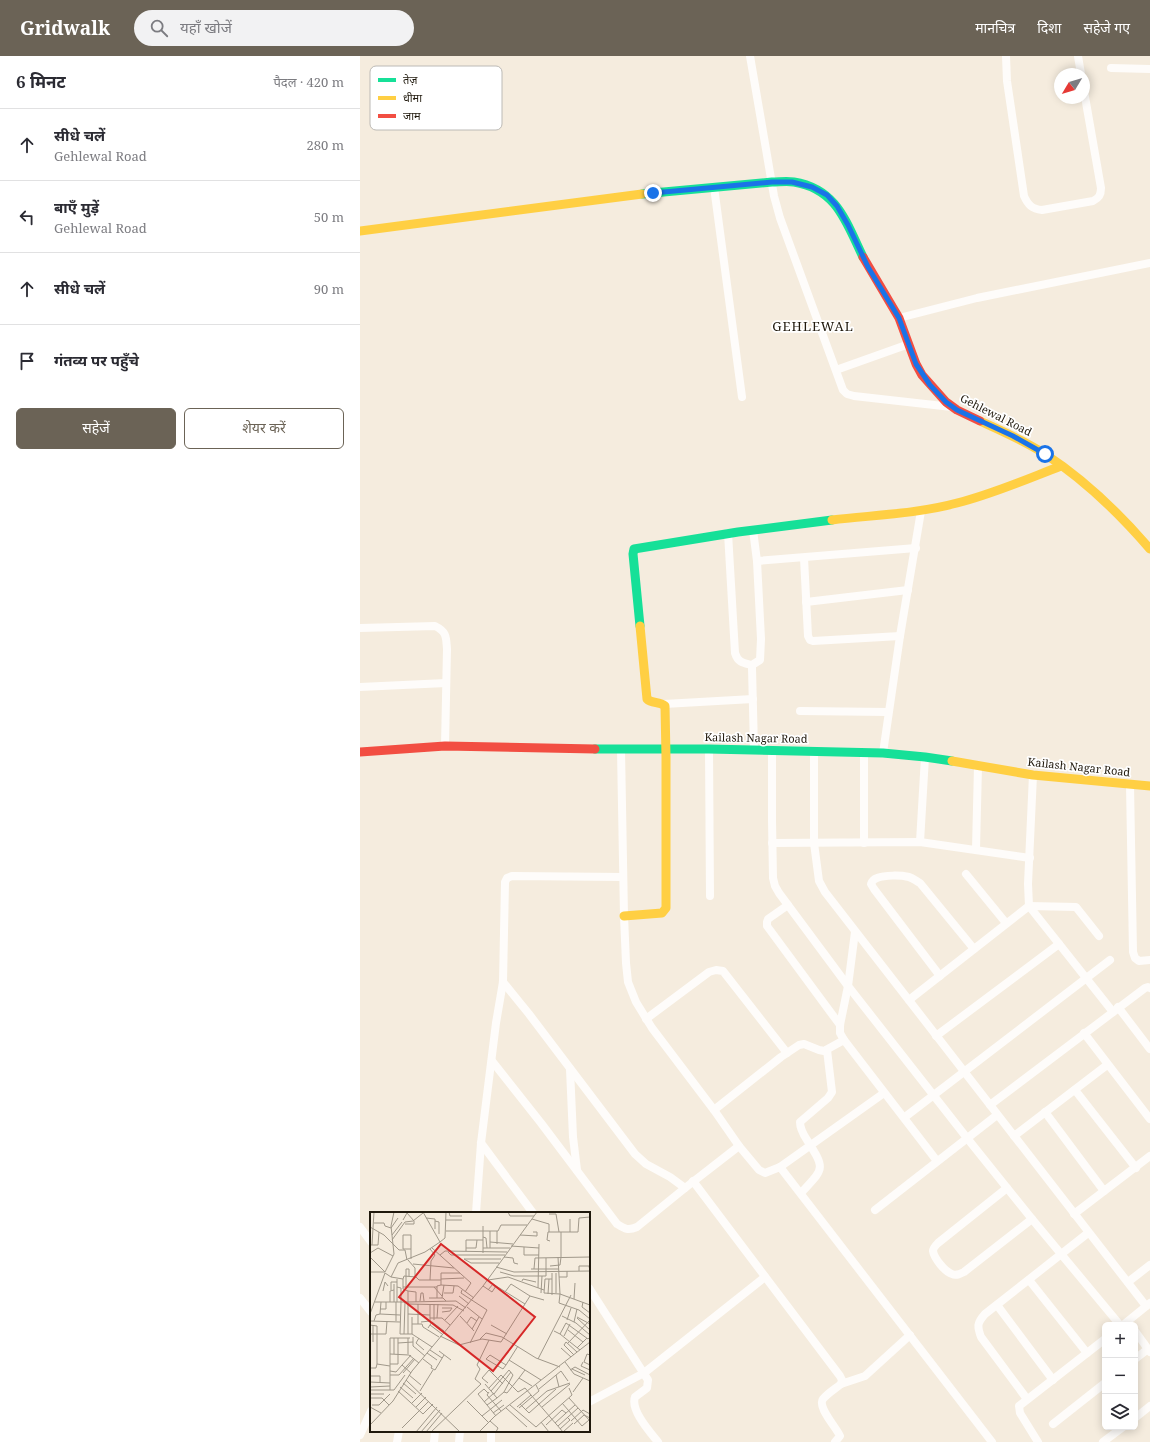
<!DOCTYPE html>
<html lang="hi">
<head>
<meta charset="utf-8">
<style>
  body { margin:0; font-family:"Noto Serif","Noto Sans Devanagari",serif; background:#f2f2f3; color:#2b2b33 }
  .controls { position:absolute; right:12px; bottom:12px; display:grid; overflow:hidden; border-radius:6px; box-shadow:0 2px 10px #0003 }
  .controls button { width:36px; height:36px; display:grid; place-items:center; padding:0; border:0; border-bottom:1px solid #e1e1e2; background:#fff; color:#2b2b33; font:20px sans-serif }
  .compass { position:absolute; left:694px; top:12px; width:36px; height:36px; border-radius:50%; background:#fff; box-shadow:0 2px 10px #0003; rotate:232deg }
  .stop { position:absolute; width:12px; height:12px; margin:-9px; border:3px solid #1a73e8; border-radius:50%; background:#fff }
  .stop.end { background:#1a73e8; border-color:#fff; box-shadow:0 1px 4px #0008 }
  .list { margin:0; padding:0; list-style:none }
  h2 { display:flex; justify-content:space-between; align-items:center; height:52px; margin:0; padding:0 16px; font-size:17px }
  h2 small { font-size:13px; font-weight:400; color:#7c7c81 }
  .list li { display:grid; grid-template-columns:26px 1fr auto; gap:12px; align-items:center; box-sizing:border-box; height:72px; padding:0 16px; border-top:1px solid #e1e1e2 }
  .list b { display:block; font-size:15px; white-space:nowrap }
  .list p { margin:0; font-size:13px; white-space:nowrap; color:#7c7c81 }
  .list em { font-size:13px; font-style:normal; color:#7c7c81 }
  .actions { display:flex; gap:8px; padding:12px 16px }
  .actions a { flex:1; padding:9px 0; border:1px solid #6b6356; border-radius:6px; text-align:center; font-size:14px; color:#6b6356 }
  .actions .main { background:#6b6356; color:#fff }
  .icon { flex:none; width:22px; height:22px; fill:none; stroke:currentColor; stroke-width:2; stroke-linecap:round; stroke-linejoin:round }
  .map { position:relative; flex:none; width:790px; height:1386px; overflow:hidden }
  header { display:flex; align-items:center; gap:24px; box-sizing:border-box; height:56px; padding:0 20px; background:#6b6356; color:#fff }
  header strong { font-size:19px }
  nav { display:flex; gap:22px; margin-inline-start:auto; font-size:14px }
  .search { width:280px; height:36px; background:#f2f2f3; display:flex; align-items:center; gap:10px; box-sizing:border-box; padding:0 14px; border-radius:22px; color:#7c7c81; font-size:15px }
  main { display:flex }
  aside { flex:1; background:#fff }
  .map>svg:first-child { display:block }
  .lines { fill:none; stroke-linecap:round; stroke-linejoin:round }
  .street { stroke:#fefcfa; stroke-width:8 }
  .fast { stroke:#16e098; stroke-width:9 }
  .slow { stroke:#ffcf43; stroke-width:9 }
  .jam { stroke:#f24e42; stroke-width:9 }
  .route { stroke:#1a73e8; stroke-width:5 }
  .labels { text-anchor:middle; stroke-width:3.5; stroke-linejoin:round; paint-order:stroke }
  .street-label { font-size:11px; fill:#20190d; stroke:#fff }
  .quarter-label { font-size:13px; letter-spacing:1px; fill:#20190d; stroke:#fff }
  .inset-road { fill:none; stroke:#a0988a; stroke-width:1 }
  .view { fill:#d62828; fill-opacity:0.15; stroke:#d62828; stroke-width:2 }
  .inset-edge { fill:none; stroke:#20190d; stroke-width:2 }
  .key { fill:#fff; stroke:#bcbab6; stroke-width:1 }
  .key-label { font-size:11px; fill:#20190d }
</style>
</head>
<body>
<header>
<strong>Gridwalk</strong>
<div class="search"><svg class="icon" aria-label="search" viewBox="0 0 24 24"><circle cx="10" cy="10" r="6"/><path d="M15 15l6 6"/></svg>यहाँ खोजें</div>
<nav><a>मानचित्र</a><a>दिशा</a><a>सहेजे गए</a></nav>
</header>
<main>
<aside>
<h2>6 मिनट<small>पैदल · 420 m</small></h2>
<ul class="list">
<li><svg class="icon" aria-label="ahead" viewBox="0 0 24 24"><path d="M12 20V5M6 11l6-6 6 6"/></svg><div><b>सीधे चलें</b><p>Gehlewal Road</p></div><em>280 m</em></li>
<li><svg class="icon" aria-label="left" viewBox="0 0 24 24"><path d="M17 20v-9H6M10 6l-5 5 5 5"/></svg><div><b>बाएँ मुड़ें</b><p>Gehlewal Road</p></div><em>50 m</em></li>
<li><svg class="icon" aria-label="ahead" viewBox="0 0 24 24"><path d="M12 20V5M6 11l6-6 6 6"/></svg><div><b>सीधे चलें</b></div><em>90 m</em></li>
<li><svg class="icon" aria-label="arrive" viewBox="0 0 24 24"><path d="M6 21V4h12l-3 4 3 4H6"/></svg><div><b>गंतव्य पर पहुँचे</b></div></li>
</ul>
<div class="actions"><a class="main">सहेजें</a><a>शेयर करें</a></div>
</aside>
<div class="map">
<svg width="790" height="1386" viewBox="0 0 790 1386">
  <rect width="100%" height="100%" fill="#f5ecde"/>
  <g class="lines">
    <g class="street">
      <path d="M 390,0 L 414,140 L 420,162 L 483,334 L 487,338 L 494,340 L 592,351"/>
      <path d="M 646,0 L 647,25 L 664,140 C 668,149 672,153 682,154 L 733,145 C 739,142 741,139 741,132 L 724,35"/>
      <path d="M 718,0 L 721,18"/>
      <path d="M 751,12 L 790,13"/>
      <path d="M 354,131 L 382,341"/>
      <path d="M 539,262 L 617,242 L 790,207"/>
      <path d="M 476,314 L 549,288"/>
      <path d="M 393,474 L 397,505 L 401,583 L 400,604 L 392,609 L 392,612 L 394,693"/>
      <path d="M 368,477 L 375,597 C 378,607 384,607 392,609"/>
      <path d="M 444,502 L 448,580 L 450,584 L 453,585 L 540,580"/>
      <path d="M 397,505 L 556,492"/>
      <path d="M 446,546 L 548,534"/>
      <path d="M 0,572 L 75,570 C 87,576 86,581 87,593 L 85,690"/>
      <path d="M 0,631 L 86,627"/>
      <path d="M 304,648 L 393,643"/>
      <path d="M 440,655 L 528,656"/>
      <path d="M 349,693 L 350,840"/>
      <path d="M 261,694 L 264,860 L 266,907 L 268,926 L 276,946 L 292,972 L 354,1054 L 379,1090 L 399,1114 L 405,1117 L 420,1111 L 524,1037"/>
      <path d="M 412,695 L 412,764 L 413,822 L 415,830 L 419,837 L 488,930 L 607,1082 L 672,1163 L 760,1269"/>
      <path d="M 454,695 L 454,787 L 459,825 L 465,836 L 786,1250"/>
      <path d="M 523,697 L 540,580 L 561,455"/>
      <path d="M 673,719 L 668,828 L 669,850 L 753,956"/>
      <path d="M 770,729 L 773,896 L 775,902 L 779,905 L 790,904"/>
      <path d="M 560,786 L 565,701"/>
      <path d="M 412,787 L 560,786 L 670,802"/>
      <path d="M 504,787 L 504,698"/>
      <path d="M 616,793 L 618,710"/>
      <path d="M 606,818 L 646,867"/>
      <path d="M 428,849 L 408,863 L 407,866 L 407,870 L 480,969"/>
      <path d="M 495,876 L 488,930 L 480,969 L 480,977 L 484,984 L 577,1105"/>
      <path d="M 580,920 L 514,833 L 511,828 C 512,825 514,823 517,822 C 525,819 540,819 549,821 C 553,822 556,825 560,827 L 614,893"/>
      <path d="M 143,926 L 169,958 L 275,1098 L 286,1108 L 310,1121 L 325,1132"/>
      <path d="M 549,944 L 669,850 L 716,851 L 739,880"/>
      <path d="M 758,951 L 790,993"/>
      <path d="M 286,963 L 349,916 L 356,914 L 363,915 L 427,997"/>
      <path d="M 724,977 L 790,1063"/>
      <path d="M 576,980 L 699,888"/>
      <path d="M 132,1005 L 181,1067 L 257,1168 C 265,1173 268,1175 277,1171 L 325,1132 L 379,1090"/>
      <path d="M 210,1013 L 213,1081 L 217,1114"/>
      <path d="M 715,1034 L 776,1112"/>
      <path d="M 630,1049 L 785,932 L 788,931 L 790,932"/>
      <path d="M 354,1054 L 421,1001 L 439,989 L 444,988 L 459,994 L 464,995 L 484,984"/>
      <path d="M 685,1056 L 744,1135"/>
      <path d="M 545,1061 L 750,904"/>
      <path d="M 654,1080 L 747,1009"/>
      <path d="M 121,1087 L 173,1157"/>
      <path d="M 420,1111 L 632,1386"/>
      <path d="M 333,1125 L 480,1320 L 482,1324 L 481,1328 C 475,1333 468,1337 463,1343 C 457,1351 476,1371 480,1380 L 475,1386"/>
      <path d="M 647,1132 L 578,1187 C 576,1189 573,1192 573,1195 C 574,1202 585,1216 592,1218 C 596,1220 600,1218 604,1216 L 672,1163"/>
      <path d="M 441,1137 C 464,1112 466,1114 447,1084 C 443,1078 440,1073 440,1066 L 468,1042 L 472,1036 L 467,994"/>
      <path d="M 515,1154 L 637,1059"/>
      <path d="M 116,1157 L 121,1087 L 136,967 L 143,926 L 145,826 L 147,822 L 152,820 L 263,821"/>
      <path d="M 714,1158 L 790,1100"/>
      <path d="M 0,1171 L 11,1186"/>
      <path d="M 669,1224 L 727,1297"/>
      <path d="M 768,1226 L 790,1209"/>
      <path d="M 229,1232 L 288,1324 L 287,1332 L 275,1341 C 270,1354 290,1376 298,1386"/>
      <path d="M 0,1242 L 11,1256"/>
      <path d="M 637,1249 L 693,1324"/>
      <path d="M 763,1269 L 790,1247"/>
      <path d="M 775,1275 L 790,1296"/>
      <path d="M 775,1303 L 788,1293"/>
      <path d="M 481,1328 L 505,1320 L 550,1279"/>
      <path d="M 667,1343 L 621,1281 C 617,1270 617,1267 625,1258 L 728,1177"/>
      <path d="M 229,1346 L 284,1317 L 405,1221"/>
      <path d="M 775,1362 L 790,1350"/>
      <path d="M 693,1368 L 745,1327"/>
      <path d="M 0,1379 L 11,1355"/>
      <path d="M 37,1386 L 39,1375"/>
      <path d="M 74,1386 L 75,1375"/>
      <path d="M 99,1386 L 100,1375"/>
      <path d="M 131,1386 L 131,1375"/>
      <path d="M 678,1386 L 660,1357 L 659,1350 L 745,1283"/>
      <path d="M 743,1386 L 763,1371"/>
    </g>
    <g class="fast">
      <path d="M 282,138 L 412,126 C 419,126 427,125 434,126 C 477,133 486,166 503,201"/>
      <path d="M 280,570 L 273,498 L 274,493 L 378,476 L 472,464"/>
      <path d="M 235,693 L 349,693 L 523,697 L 565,701 L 592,705"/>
    </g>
    <g class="slow">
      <path d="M 0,175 L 282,138"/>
      <path d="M 620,365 C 642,375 665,385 685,398 C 725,424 759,457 790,493"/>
      <path d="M 472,464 C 514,459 556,458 597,447 C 633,438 667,423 701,410"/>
      <path d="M 592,705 L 673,719 L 790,730"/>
      <path d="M 264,860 L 302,857 L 306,852 L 306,701 L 305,650 C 299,645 292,648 287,643 L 280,570"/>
    </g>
    <g class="jam">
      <path d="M 503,201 L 539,262 L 556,308 L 562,319 L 586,346 L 597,354 L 620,365"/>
      <path d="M 0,696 L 85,690 L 235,693"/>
    </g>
  </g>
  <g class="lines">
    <path class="route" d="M 293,137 L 412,126 L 432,126 L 452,131 L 467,139 L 477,150 L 488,169 L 508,211 L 539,262 L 556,308 L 570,329 L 586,346 L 597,354 L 653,380 L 685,398"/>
  </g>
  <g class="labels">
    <g class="street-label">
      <text transform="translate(636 359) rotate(27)" y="4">Gehlewal Road</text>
      <text transform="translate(396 682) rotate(1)" y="4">Kailash Nagar Road</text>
      <text transform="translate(719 711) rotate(6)" y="4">Kailash Nagar Road</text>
    </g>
    <g class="quarter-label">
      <text x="453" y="275">GEHLEWAL</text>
    </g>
  </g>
  <g transform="translate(10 1156)">
    <rect width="220" height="220" fill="#f5ecde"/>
    <path class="inset-road" d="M 79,0 L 80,4 L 92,4M 138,0 L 140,4 L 164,4M 179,2 L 186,2 L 189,20M 56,6 L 65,7 L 65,17M 162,7 L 179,12 L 179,20M 200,7 L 200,20M 33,8 L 37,1 L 44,9 L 44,12 L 35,12M 76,8 L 92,8M 65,9 L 69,10 L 69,22M 4,11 L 14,11 L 15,14 L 21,16 L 28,6M 113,14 L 113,41M 0,15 L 14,23 L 29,38 L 35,38 L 37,48M 3,16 L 4,0M 76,19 L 128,19 L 131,13 L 157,13M 127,19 L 127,32M 191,20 L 191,45M 22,23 L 32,10M 150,23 L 167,24 L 167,20 L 163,20M 113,25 L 116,26 L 117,36M 22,28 L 35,10 L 43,9 L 53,1M 180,29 L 177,28 L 178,20 L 208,20 L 209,6 L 220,5M 70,30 L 75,26 L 76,0M 120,30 L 143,32M 0,33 L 8,33 L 9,20M 2,33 L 3,16M 141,34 L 169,36M 154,35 L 154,43 L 169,43M 62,36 L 101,71 L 95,80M 96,36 L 106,36 L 107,28M 113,36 L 140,36M 120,36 L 120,19M 41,37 L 33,37 L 33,23 L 41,23 L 41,47M 60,37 L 65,43 L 61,49 L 60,68M 96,39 L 96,28 L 113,28M 78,40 L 81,43 L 135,43M 0,41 L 8,36 L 23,44M 70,43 L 75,39 L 137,40M 0,45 L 15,60M 134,45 L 143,46 L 144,51 L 148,52M 188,45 L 190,82 L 220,93M 38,48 L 45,56 L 45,64 L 49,68 L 71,68M 129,51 L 101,51 L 94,47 L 131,47M 43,52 L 84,56M 180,54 L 190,53 L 191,45M 126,55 L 144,60 L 220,59M 161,57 L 189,57M 164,57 L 165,46 L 220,45M 209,59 L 209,54 L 219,54 L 220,59M 0,60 L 15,60M 15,60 L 24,42 L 21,14 L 24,0M 130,60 L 144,64 L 172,64M 182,61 L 182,67 L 175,67 L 174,81 L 190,82 L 189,91 L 209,98 L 220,107M 186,61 L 186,81M 21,65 L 33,67M 189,65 L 197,65 L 197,59M 71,67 L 94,66M 118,68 L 138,65 L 174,78M 152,69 L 153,67 L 166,70M 71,73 L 71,61 L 90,61M 113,74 L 122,80 L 126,74M 27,75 L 31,76 L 31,90M 33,75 L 67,75M 36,75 L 36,57 L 39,57 L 39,64M 64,75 L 72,84M 168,76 L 169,32M 21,78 L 21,70 L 27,70M 92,78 L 91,81 L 117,98 L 100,131M 118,78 L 123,72 L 155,92M 13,79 L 15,70 L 18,74M 38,79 L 46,80 L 46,90M 135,80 L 141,72 L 160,84M 74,81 L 83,81 L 84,74M 171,81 L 172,64 L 176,64 L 176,46M 178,82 L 179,67M 182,83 L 182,67M 89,84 L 99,92M 59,86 L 73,86 L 76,89M 67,86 L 67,74 L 71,73 L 88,74 L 104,86M 72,86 L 74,73M 204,87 L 205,71M 50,89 L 51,81 L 53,81 L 54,89M 5,90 L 38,90M 20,90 L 20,79 L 24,78M 24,90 L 24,72M 26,90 L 26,109M 27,90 L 27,67M 31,90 L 30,122 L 42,122 L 62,135M 38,90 L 86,89 L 96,96M 213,90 L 212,95 L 220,101M 38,92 L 83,93 L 94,99M 97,95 L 112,107M 72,96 L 82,96 L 80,99 L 72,100M 10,97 L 16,97 L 16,90M 0,102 L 15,61 L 21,65 L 28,51 L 55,40 L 70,30 L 53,0M 10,102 L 30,103M 38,102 L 60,103M 90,104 L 104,119M 192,104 L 206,111 L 220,123M 207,105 L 220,112M 60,106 L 72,106 L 80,113M 67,106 L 68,92M 207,106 L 220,118M 64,108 L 64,92M 75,108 L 88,94M 197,108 L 201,96M 0,109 L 30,110M 4,109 L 6,103 L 10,102 L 11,90M 51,110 L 60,109 L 60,92M 204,110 L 207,97M 97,111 L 101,105 L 107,109M 42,112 L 52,112 L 53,115 L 69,125M 48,112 L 48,92M 0,113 L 7,114 L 7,152 L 6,156 L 0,156M 60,113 L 72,122M 121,113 L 137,122M 58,116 L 62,110 L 74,119M 102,117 L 109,105M 198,118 L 213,130M 184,119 L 190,122 L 196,111 L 218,127 L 220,125M 0,122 L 16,122 L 17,109M 34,122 L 35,90M 38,122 L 38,79 L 33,77 L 33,67 L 34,64 L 46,65M 42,122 L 42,105M 190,122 L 210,138M 70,124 L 89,133 L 112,127 L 131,130 L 160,84 L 174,88M 194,124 L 200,112M 43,125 L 43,134 L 55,144M 24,126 L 24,142M 49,126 L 46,131 L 54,138M 110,127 L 116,121 L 132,125 L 166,146 L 190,155M 3,130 L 3,113M 28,131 L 43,130M 198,131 L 220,108M 191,136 L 201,145M 207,136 L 217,126M 60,138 L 72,146M 69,139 L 81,148M 57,141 L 67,148M 20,142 L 39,143 L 49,151M 38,142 L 38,126M 41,143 L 32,153 L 41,161M 204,143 L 194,133 L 196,130 L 207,140M 220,143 L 217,142 L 214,150 L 220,153M 53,147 L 62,154 L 61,156M 168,147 L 201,83M 139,148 L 171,168M 195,150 L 204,162 L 220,169M 213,150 L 211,154 L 220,158M 7,152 L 20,154M 20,152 L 28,152 L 28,126M 136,153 L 133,157 L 116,147 L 120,143 L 136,153 L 148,134M 61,156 L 65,158 L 74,143M 202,157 L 215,163M 155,158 L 149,166 L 162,174M 200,158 L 205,155 L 220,163M 20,159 L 26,160 L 32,153M 33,161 L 45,147M 20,163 L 29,163 L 44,146M 39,163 L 51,173M 186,163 L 189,175M 0,164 L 10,164 L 10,171M 36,168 L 90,220M 0,170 L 20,171M 33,171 L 46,182M 118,171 L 112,166 L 119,158 L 133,172M 115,172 L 127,186 L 117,193M 0,175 L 20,174M 30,175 L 43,186M 119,176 L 131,163 L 148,180 L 155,176 L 193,220M 169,177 L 191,159 L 198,169M 0,178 L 24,178 L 35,163M 20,178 L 20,126 L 40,126M 28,179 L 53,202 L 63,192M 50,179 L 63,158M 121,179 L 139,158 L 143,163 L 134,180 L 127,186M 119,180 L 117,183 L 131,199M 134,180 L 137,181 L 149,166M 203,180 L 213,166M 118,181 L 114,177 L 108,182 L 126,204M 0,182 L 14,182M 124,182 L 141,160M 0,186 L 12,186 L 19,193M 199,186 L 220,209M 97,189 L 118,210M 114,190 L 124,181M 42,191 L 52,181M 192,191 L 212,214 L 219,208M 150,192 L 159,201 L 186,177M 2,193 L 9,193 L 20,182M 140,193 L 166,215 L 202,183 L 199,176M 0,195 L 11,201M 46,195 L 56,185M 147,195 L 161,183M 172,195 L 200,172M 136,196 L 157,215M 149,196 L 169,179 L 166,173M 155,198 L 177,179 L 200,171M 123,201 L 134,193M 112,204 L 132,188M 120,209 L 128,216 L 126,220M 201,209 L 213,198 L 220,202M 171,210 L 179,220M 185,211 L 205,193M 204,212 L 214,203 L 220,206M 0,213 L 23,189 L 42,159 L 113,74 L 167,0M 176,213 L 192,198 L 196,201M 188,214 L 208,196M 32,216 L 59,189M 190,217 L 200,208 L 197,205M 46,220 L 67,195M 51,220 L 70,198M 56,220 L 72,201M 61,220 L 111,172 L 105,167 L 110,157 L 107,153 L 119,128M 109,220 L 125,204 L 220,130M 193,220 L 203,211"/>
    <path class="view" d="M 71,32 L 165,105 L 123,159 L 29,85 Z"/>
    <rect width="220" height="220" class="inset-edge"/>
  </g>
  <rect x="10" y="10" width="132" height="64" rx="6" class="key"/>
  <rect x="18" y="22" width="18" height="4" fill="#16e098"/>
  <rect x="18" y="40" width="18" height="4" fill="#ffcf43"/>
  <rect x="18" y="58" width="18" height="4" fill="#f24e42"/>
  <g class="key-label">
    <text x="43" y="28">तेज़</text>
    <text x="43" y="46">धीमा</text>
    <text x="43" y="64">जाम</text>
  </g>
</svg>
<div class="controls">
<button>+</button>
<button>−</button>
<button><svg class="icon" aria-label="layers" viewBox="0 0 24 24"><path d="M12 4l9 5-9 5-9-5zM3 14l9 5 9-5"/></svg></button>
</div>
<svg class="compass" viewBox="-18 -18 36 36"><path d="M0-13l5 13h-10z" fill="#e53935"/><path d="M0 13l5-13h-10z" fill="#7c7c81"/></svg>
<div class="stop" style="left:685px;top:398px"></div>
<div class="stop end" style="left:293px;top:137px"></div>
</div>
</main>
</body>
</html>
